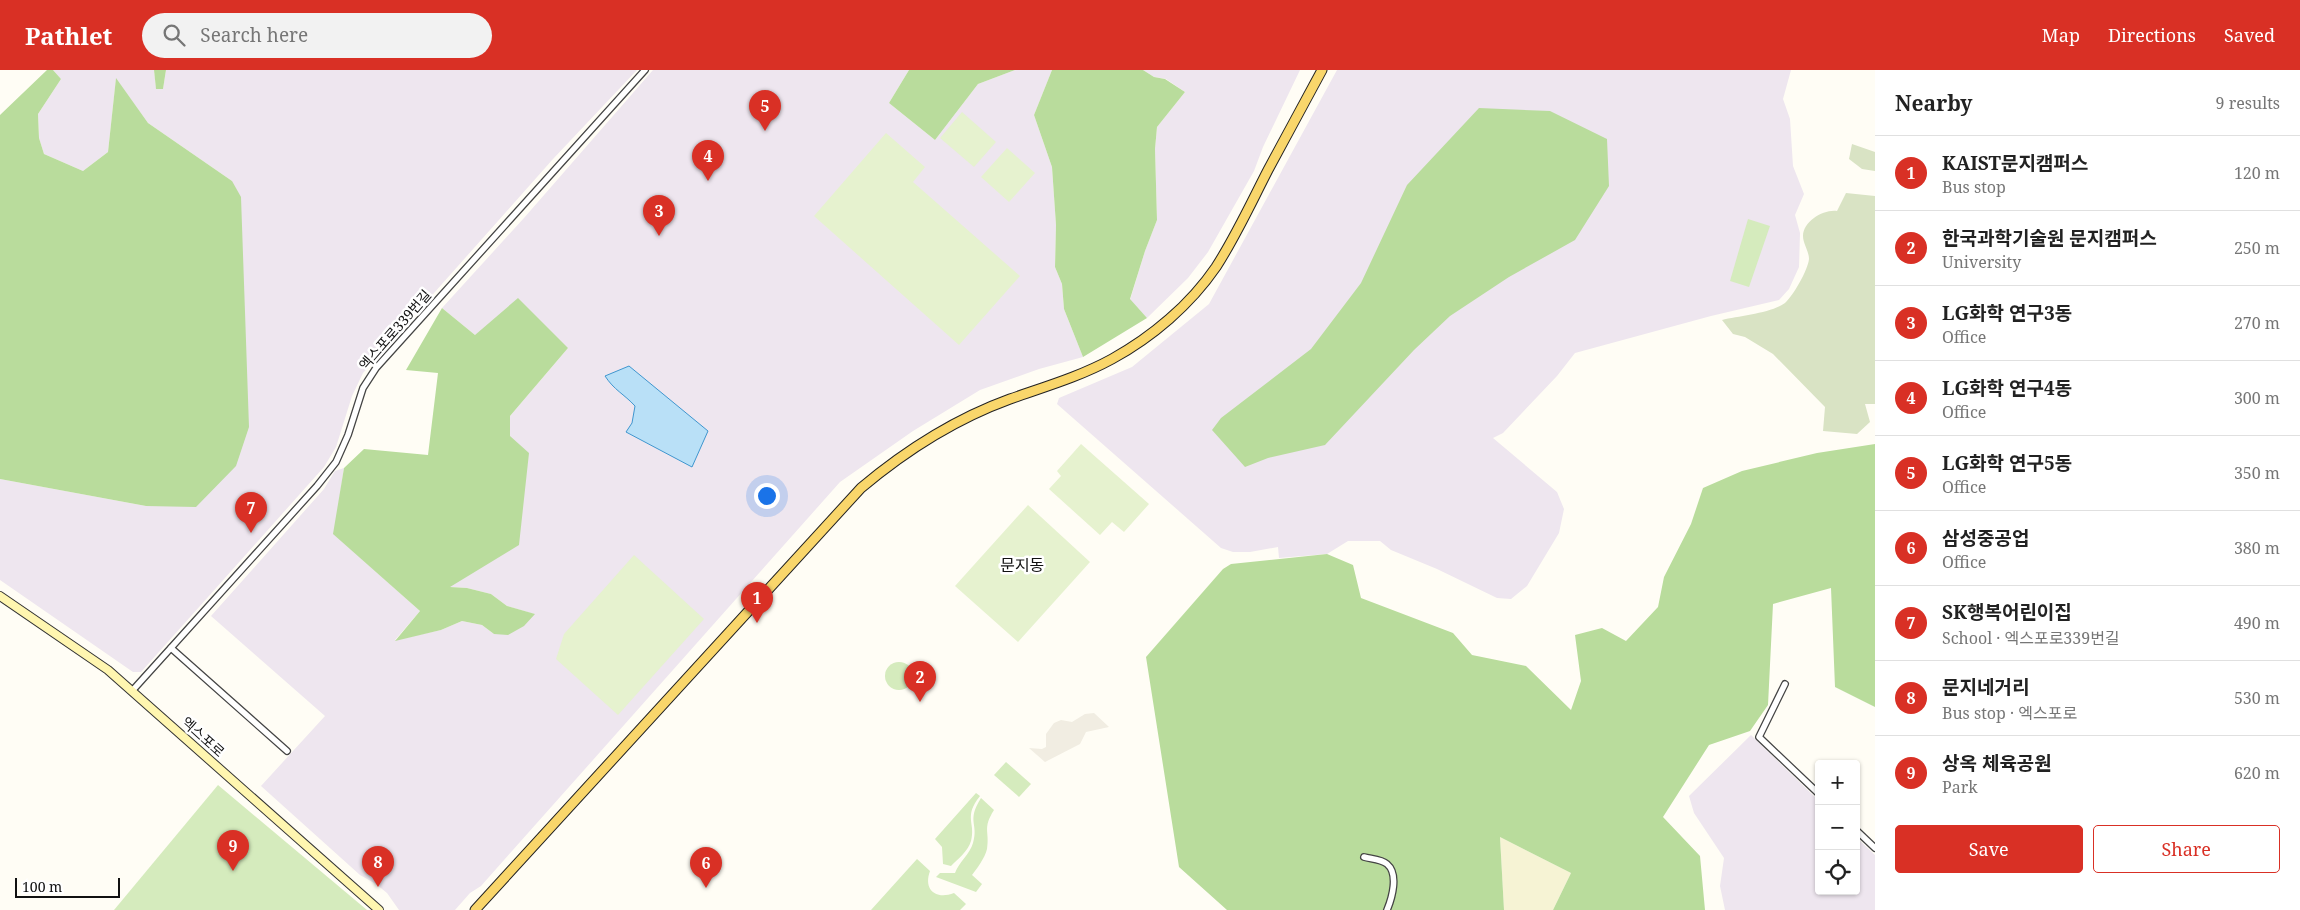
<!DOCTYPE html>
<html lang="en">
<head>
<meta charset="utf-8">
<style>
  body { margin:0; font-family:"Noto Serif","Noto Sans KR",serif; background:#f2f2f2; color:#222 }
  .controls { position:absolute; right:15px; bottom:15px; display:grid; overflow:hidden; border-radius:5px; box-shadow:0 1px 4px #0004 }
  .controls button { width:45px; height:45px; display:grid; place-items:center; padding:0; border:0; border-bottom:1px solid #e0e0e0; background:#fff; color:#222; font:25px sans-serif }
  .scale { position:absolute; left:15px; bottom:12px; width:105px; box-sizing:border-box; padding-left:5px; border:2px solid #111; border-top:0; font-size:14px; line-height:18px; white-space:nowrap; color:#111; -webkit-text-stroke:4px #fff; paint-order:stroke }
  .you { position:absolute; left:766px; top:425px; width:18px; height:18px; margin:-12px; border:4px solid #fff; border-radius:50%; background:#1a73e8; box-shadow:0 0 0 8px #1a73e833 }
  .badge { display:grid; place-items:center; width:32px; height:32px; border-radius:50%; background:#d93025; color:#fff; font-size:16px; font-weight:700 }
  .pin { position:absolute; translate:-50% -41px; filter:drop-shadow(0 1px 2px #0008) }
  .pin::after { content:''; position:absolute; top:26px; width:18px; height:15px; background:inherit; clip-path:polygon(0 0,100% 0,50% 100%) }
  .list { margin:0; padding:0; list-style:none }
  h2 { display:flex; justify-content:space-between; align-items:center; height:65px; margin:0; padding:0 20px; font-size:21px }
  h2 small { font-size:16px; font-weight:400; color:#767676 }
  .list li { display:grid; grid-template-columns:32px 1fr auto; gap:15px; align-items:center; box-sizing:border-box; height:75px; padding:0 20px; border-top:1px solid #e0e0e0 }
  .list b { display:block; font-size:19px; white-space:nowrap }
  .list p { margin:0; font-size:16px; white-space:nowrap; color:#767676 }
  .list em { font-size:16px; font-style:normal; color:#767676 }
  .actions { display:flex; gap:10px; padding:15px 20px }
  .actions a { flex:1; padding:11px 0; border:1px solid #d93025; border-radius:5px; text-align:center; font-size:18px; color:#d93025 }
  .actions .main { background:#d93025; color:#fff }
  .icon { flex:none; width:28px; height:28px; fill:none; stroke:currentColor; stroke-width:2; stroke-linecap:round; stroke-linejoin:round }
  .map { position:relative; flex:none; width:1875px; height:840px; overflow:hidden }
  header { display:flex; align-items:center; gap:30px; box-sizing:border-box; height:70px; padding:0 25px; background:#d93025; color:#fff }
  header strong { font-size:24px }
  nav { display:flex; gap:28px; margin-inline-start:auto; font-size:18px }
  .search { width:350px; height:45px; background:#f2f2f2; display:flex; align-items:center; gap:12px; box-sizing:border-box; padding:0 18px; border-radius:28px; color:#767676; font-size:19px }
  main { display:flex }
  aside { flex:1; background:#fff }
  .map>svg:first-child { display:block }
  .industrial { fill:#eee6ef }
  .farmland { fill:#f6f3d4 }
  .green { fill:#d5ebbd }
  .forest { fill:#b9dc9c }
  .cemetery { fill:#d9e3c4 }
  .pitch { fill:#e6f2cf }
  .plaza { fill:#f1ede2 }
  .water { fill:#b9e0f7; stroke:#3f96cf }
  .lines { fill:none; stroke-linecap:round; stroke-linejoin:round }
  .street-casing { stroke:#444; stroke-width:8 }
  .secondary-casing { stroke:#333; stroke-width:10 }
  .primary-casing { stroke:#222; stroke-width:11 }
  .street { stroke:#fff; stroke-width:5.5 }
  .secondary { stroke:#fff6b0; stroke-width:8 }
  .primary { stroke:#f9d66b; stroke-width:9 }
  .labels { text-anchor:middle; stroke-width:5; stroke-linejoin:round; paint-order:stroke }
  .street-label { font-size:14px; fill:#111; stroke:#fff }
  .quarter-label { font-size:16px; fill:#111; stroke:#fff }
</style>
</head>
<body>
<header>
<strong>Pathlet</strong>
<div class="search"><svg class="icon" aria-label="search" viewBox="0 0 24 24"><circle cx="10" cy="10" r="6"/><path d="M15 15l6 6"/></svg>Search here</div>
<nav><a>Map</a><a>Directions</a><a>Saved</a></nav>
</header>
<main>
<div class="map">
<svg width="1875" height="840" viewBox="0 0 1875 840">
  <rect width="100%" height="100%" fill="#fffdf5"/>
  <g class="industrial">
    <path d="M 53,0 L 154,0 L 156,18 L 163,19 L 166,0 L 637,0 L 553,89 L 363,303 L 352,326 L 336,377 L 324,397 L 141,602 L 133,602 L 0,510 L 0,409 L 146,436 L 232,111 L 148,53 L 116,9 L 108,82 L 83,101 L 44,84 L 39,68 L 38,44 L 61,9 Z"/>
    <path d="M 653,0 L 909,0 L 889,33 L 935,70 L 978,14 L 1015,0 L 1052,0 L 1034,45 L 1052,97 L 1056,155 L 1055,197 L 1062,214 L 1064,239 L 1083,287 L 1039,299 L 980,320 L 913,361 L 840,412 L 481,816 L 470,823 L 455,840 L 399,840 L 387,823 L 376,814 L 360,805 L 261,716 L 325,646 L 211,546 L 324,419 L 335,401 L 344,398 L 334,464 L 420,541 L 395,570 L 441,560 L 462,551 L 482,555 L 494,564 L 534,544 L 507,536 L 491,524 L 467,518 L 449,517 L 510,366 L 510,346 L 568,278 L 475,265 L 442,238 L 524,148 Z"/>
    <path d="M 1143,0 L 1300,0 L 1263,77 L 1254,101 L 1208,182 L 1188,208 L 1147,248 L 1130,230 L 1145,181 L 1157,150 L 1155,79 L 1157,57 L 1185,22 L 1166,9 L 1154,7 Z"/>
    <path d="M 1337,0 L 1791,0 L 1783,29 L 1790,49 L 1793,96 L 1804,124 L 1795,145 L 1800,163 L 1799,197 L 1789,219 L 1779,230 L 1711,246 L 1575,283 L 1557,306 L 1503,363 L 1493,368 L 1557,422 L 1564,439 L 1559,463 L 1527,516 L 1511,529 L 1497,528 L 1437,499 L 1391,480 L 1380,471 L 1348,471 L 1327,484 L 1279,488 L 1278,477 L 1250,482 L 1233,482 L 1221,478 L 1057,334 L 1059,328 L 1132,297 L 1209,234 Z"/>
    <path d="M 1751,665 L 1819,731 L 1819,821 L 1856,821 L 1856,767 L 1875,785 L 1875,840 L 1725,840 L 1720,816 L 1724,788 L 1694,743 L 1689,726 Z"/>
  </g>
  <path class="farmland" d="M 1500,767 L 1571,803 L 1553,840 L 1504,840 Z"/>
  <g class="green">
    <path d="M 1748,149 L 1770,156 L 1749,217 L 1730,211 Z"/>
    <circle cx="899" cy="606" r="14"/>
    <path d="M 1006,692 L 1031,714 L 1019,727 L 994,705 Z"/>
    <path d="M 218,715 L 367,840 L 114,840 Z"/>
    <path d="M 976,723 L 980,726 C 963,747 976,753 971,771 C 968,781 958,789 951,796 L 943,794 L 942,777 L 935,769 Z"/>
    <path d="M 981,728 L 994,740 C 982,759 990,761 987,779 C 985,788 976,800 972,805 L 982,814 L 976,822 L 936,807 L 940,803 L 955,803 C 959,792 970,784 973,773 C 979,753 966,752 981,728 Z"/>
    <path d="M 917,789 L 930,801 C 923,820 936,830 954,823 L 966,834 L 960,840 L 871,840 Z"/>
  </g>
  <g class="forest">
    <path d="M 47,0 L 53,0 L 61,9 L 38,44 L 39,68 L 44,84 L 83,101 L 108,82 L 116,8 L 148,53 L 232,111 L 241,127 L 249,357 L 236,396 L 196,437 L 146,436 L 0,409 L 0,45 Z"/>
    <path d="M 154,0 L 166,0 L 163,19 L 156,19 Z"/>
    <path d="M 909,0 L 1015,0 L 978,14 L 935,70 L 889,33 Z"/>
    <path d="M 1052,0 L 1143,0 L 1154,7 L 1165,9 L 1185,22 L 1157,57 L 1155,79 L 1157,150 L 1145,181 L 1130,229 L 1147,248 L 1083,287 L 1064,239 L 1062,214 L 1055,197 L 1056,155 L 1052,97 L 1034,45 Z"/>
    <path d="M 1479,38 L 1550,41 L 1607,69 L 1609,116 L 1575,170 L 1509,207 L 1450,246 L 1414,280 L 1325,375 L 1268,388 L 1245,397 L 1212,360 L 1221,348 L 1311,279 L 1361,213 L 1407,115 Z"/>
    <path d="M 518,228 L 568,278 L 510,346 L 510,366 L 529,383 L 519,475 L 450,517 L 467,518 L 491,524 L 507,536 L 535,544 L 524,556 L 508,565 L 494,564 L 482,555 L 462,551 L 441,560 L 395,571 L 420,541 L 333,464 L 344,398 L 364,379 L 428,385 L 438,303 L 406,300 L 442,238 L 475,265 Z"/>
    <path d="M 1875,374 L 1875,637 L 1835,617 L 1831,518 L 1773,534 L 1768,635 L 1750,661 L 1709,675 L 1663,747 L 1700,786 L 1705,840 L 1553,840 L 1571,803 L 1500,767 L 1504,840 L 1227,840 L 1179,797 L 1146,587 L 1223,499 L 1231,494 L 1327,484 L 1353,495 L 1361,528 L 1453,563 L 1472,585 L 1526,596 L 1571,640 L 1581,611 L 1575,565 L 1602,558 L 1626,571 L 1658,537 L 1664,507 L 1691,454 L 1703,418 L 1742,401 L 1817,383 Z"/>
  </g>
  <g class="cemetery">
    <path d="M 1852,74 L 1875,82 L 1875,101 L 1862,99 L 1849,89 Z"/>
    <path d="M 1846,123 L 1875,126 L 1875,334 L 1865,334 L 1870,352 L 1857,364 L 1823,361 L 1825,337 L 1773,284 L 1745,267 L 1733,264 L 1722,250 C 1739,246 1772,243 1785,233 C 1793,226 1808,200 1809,189 C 1809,181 1803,174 1803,166 C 1803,151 1824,139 1837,141 Z"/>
  </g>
  <g class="pitch">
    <path d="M 962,42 L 996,72 L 974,97 L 940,68 Z"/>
    <path d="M 886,63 L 925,97 L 913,112 L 1020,206 L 959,275 L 814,146 Z"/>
    <path d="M 1007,78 L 1035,103 L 1009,132 L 981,107 Z"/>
    <path d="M 1081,374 L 1149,434 L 1124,462 L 1112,452 L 1100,465 L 1049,419 L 1061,406 L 1057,401 Z"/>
    <path d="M 1028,435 L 1090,492 L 1018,572 L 955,516 Z"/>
    <path d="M 634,485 L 704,549 L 618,645 L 556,589 L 564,564 Z"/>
  </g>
  <path class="plaza" d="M 1094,643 L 1109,657 L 1086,662 L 1080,674 L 1045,692 L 1029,678 L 1042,679 L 1046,677 L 1046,664 L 1054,653 L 1061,650 L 1072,652 L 1085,644 Z"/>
  <path class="water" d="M 629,296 L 708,361 L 692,397 L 626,362 L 632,353 L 635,336 C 624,324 614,320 605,306 Z"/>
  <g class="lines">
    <g class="street-casing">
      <g id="street">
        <path d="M 171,578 L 287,681"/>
        <path d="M 1785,614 L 1759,667 L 1819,724"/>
        <path d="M 132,621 L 317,416 L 336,392 L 348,365 L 363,318 L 376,298 L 645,0"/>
        <path d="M 1856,760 L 1875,778"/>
        <path d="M 1364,787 C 1371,789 1381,789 1387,794 C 1399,804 1392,828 1387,840"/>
      </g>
    </g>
    <g class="secondary-casing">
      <path id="secondary" d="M 0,526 L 108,600 L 379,840"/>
    </g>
    <g class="primary-casing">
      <path id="primary" d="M 475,840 L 861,418 C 905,381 955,349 1010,329 C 1044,317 1079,307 1112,289 C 1152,267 1190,235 1216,197 C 1236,166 1251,133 1268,100 C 1286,67 1304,33 1322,0"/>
    </g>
    <use href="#street" class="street"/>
    <use href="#secondary" class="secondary"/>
    <use href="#primary" class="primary"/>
  </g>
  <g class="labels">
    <g class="street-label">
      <text transform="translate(395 260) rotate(-49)" y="5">엑스포로339번길</text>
      <text transform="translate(203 667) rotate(42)" y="5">엑스포로</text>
    </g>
    <g class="quarter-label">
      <text x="1022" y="501">문지동</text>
    </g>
  </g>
</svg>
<div class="controls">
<button>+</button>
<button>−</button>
<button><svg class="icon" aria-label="locate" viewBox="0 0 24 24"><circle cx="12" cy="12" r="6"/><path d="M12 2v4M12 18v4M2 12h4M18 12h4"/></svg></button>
</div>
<div class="scale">100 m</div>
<div class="you"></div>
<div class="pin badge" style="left:757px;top:553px">1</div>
<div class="pin badge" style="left:920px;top:632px">2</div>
<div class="pin badge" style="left:659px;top:166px">3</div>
<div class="pin badge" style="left:708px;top:111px">4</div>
<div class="pin badge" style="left:765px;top:61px">5</div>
<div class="pin badge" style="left:706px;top:818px">6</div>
<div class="pin badge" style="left:251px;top:463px">7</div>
<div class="pin badge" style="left:378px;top:817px">8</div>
<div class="pin badge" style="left:233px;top:801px">9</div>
</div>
<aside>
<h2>Nearby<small>9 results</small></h2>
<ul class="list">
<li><span class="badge">1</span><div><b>KAIST문지캠퍼스</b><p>Bus stop</p></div><em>120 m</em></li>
<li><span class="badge">2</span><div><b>한국과학기술원 문지캠퍼스</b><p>University</p></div><em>250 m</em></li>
<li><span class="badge">3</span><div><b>LG화학 연구3동</b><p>Office</p></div><em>270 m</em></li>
<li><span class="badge">4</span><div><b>LG화학 연구4동</b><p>Office</p></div><em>300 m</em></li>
<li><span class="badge">5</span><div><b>LG화학 연구5동</b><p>Office</p></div><em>350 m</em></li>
<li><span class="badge">6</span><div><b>삼성중공업</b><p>Office</p></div><em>380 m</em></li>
<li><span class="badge">7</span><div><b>SK행복어린이집</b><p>School · 엑스포로339번길</p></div><em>490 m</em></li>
<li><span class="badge">8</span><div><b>문지네거리</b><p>Bus stop · 엑스포로</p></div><em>530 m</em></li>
<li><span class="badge">9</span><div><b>상옥 체육공원</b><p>Park</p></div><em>620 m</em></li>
</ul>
<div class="actions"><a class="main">Save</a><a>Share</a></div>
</aside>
</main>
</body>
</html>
